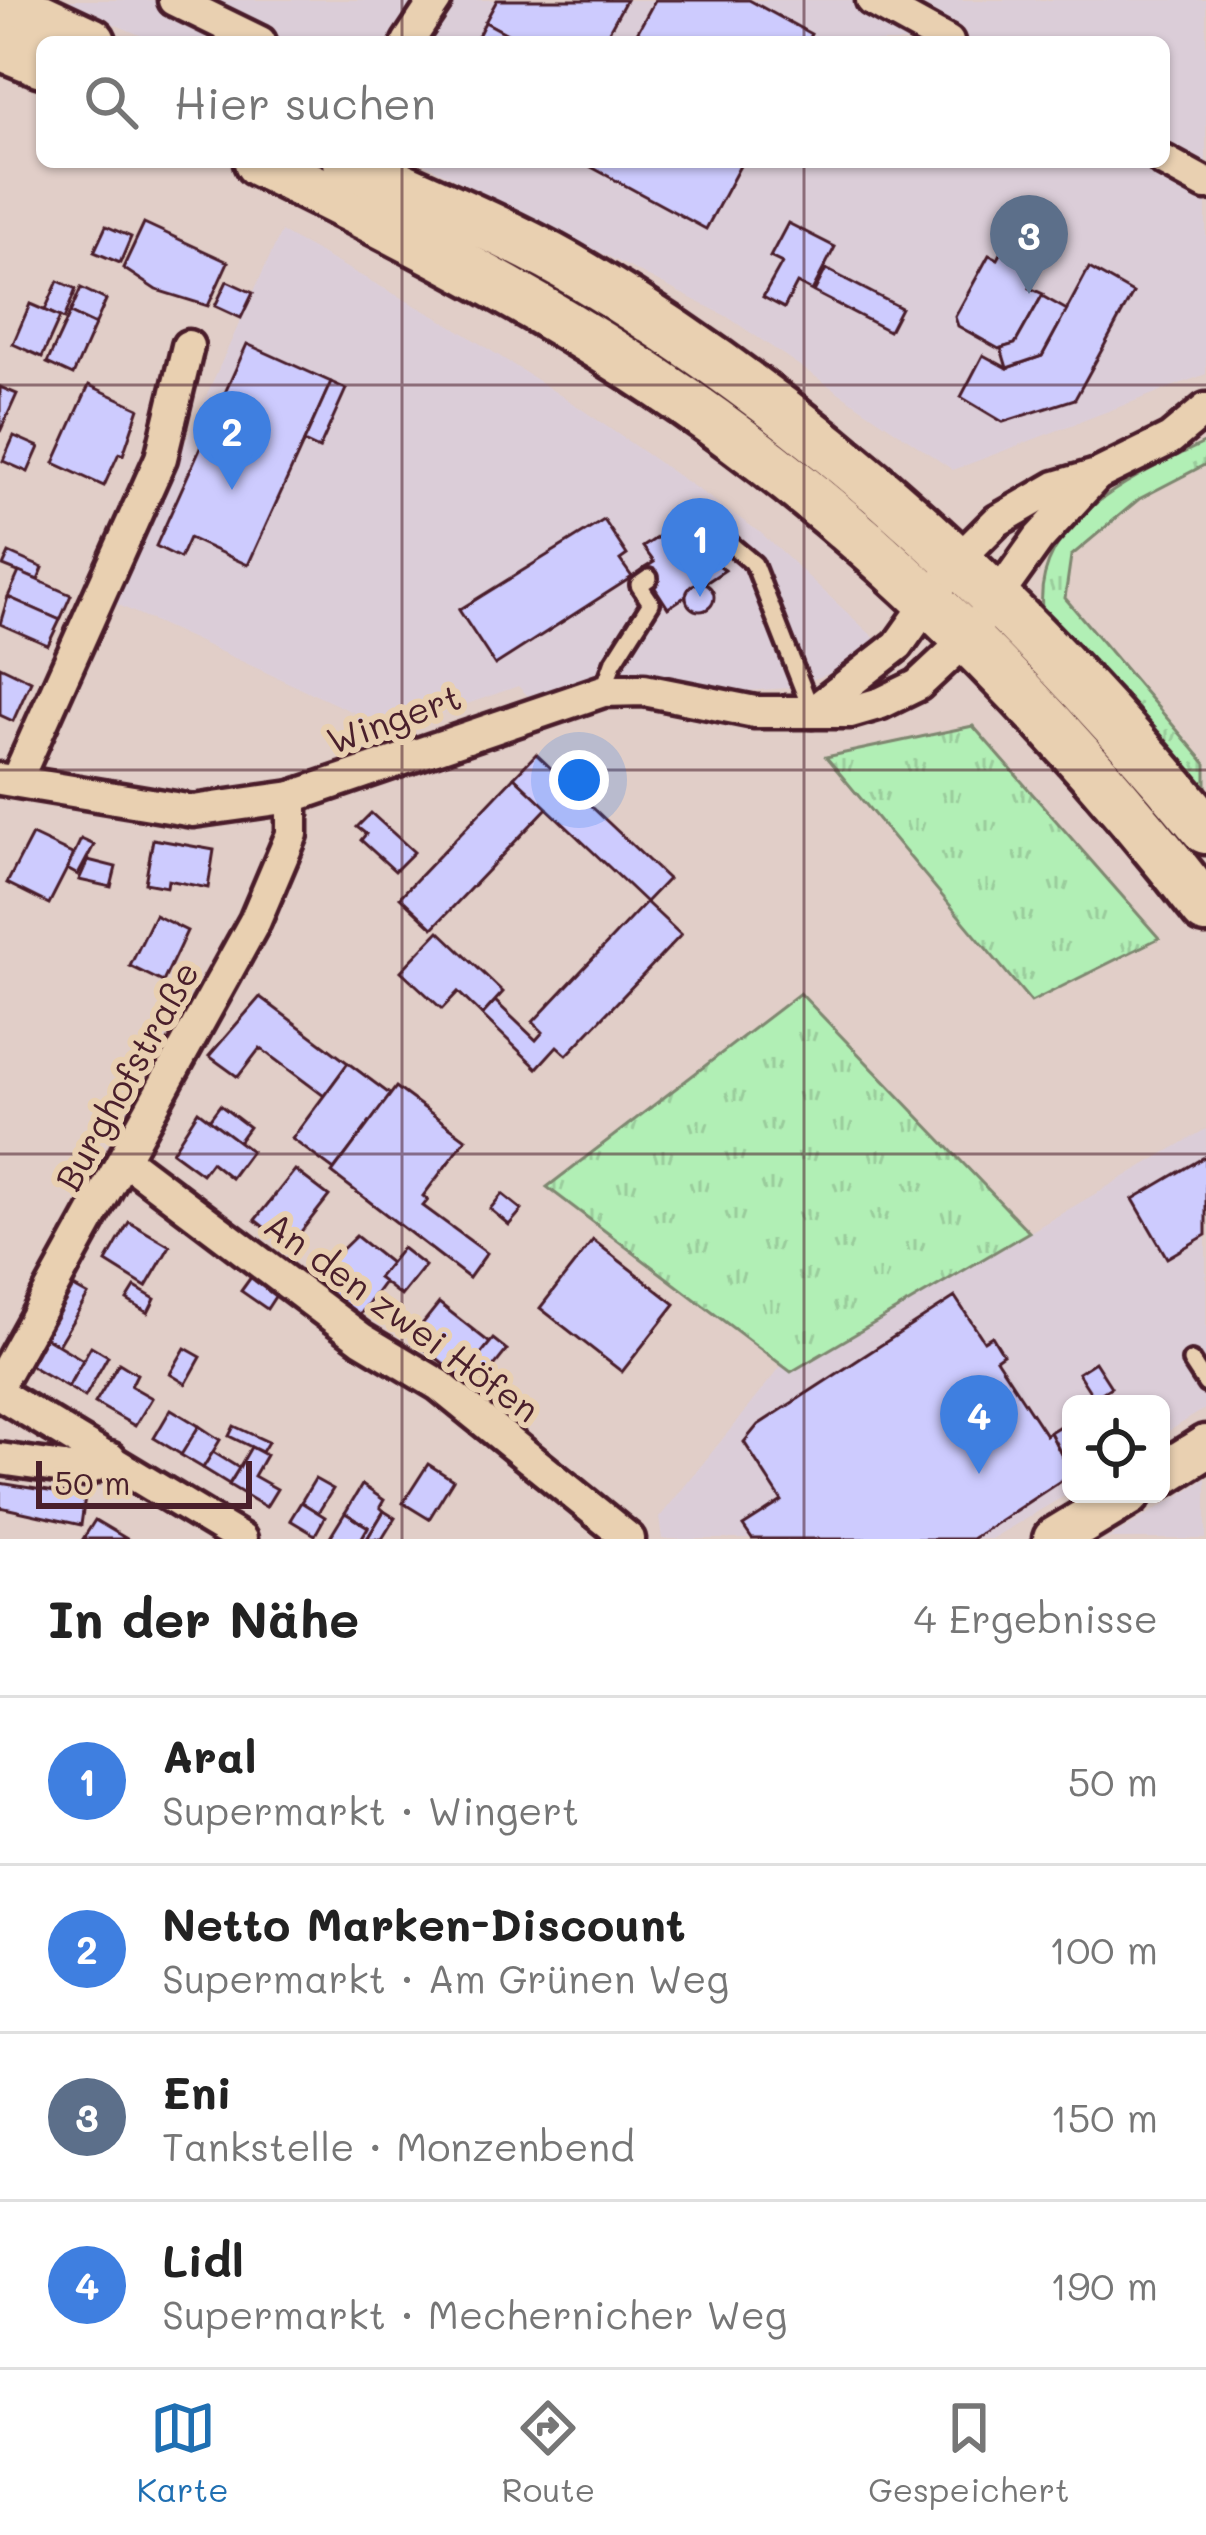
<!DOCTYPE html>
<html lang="de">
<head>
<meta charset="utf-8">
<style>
  body { margin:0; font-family:Mali,sans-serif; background:#f2f2f2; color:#222 }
  .controls { position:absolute; right:36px; bottom:36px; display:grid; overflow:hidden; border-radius:18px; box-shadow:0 3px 9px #0004 }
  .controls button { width:108px; height:108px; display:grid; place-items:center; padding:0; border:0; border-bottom:3px solid #e0e0e0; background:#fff; color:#222; font:60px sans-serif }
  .scale { position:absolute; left:36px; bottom:30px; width:216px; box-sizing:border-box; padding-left:12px; border:6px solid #4a1f2b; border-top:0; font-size:33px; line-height:42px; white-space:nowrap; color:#4a1f2b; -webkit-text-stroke:9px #e9d0b1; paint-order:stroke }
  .you { position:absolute; left:579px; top:780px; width:42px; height:42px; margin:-30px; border:9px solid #fff; border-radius:50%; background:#1a73e8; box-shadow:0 0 0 18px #1a73e833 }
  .badge { display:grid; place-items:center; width:78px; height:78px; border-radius:50%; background:#1f6fb2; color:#fff; font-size:39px; font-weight:700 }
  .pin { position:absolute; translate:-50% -99px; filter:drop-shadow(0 3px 6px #0008) }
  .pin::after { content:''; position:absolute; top:63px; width:42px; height:36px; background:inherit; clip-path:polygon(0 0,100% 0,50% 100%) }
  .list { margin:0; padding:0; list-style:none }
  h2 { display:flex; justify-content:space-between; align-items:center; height:156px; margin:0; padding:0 48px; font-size:51px }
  h2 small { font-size:39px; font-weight:400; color:#767676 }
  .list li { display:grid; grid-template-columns:78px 1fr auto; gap:36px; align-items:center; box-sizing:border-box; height:168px; padding:0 48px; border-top:3px solid #e0e0e0 }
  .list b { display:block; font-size:45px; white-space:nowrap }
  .list p { margin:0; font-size:39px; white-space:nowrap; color:#767676 }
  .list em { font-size:39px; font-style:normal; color:#767676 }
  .icon { flex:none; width:66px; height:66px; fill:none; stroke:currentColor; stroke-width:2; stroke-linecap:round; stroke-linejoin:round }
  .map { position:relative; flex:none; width:1206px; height:1539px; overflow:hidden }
  .search { position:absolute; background:#fff; box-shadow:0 3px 9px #0004; left:36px; right:36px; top:36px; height:132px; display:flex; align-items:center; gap:30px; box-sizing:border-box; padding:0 42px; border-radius:18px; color:#767676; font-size:45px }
  .sheet { height:828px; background:#fff }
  nav { display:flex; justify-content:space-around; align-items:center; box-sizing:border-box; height:168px; border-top:3px solid #e0e0e0; background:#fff; font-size:33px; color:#767676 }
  nav a { display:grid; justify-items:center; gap:6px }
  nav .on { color:#1f6fb2 }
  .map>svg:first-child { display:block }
  .built { fill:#dbcdd8 }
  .grass { fill:url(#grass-tufts); stroke:#7e8770; stroke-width:3 }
  .building { fill:#cdcbfe; stroke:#4a1f2b; stroke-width:3 }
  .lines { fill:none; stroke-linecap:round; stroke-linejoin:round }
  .lane-casing { stroke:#4a1f2b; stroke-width:24 }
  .street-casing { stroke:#4a1f2b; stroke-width:39 }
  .secondary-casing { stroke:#4a1f2b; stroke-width:51 }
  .primary-casing { stroke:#4a1f2b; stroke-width:57 }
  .lane { stroke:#e9d0b1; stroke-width:15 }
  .street { stroke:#e9d0b1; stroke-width:30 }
  .secondary { stroke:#e9d0b1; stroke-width:42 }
  .primary { stroke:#e9d0b1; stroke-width:48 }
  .grid { fill:none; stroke:#4a1f2b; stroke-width:3; stroke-opacity:0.55 }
  .labels { text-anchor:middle; stroke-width:12; stroke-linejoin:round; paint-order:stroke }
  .street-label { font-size:36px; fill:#4a1f2b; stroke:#e9d0b1 }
</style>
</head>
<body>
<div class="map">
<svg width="1206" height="1539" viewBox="0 0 1206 1539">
  <defs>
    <pattern id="grass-tufts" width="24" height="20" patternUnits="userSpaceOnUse" patternTransform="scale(3)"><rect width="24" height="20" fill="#b1efb5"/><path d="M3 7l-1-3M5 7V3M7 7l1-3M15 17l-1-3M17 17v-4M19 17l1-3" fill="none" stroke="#9acc9c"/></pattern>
  </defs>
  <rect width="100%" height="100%" fill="#e1cec8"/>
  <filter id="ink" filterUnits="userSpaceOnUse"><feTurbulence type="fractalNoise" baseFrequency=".00833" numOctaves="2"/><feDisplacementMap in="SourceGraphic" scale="24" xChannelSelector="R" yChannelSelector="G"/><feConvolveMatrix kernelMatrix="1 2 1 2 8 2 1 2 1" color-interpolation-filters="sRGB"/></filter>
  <g filter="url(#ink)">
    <g class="built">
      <path d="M 58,0 L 1206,0 L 1206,374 L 953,470 L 726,316 L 421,162 L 1164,162 L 1164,42 L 156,42 Z"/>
      <path d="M 281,232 L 451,325 L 577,406 L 761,533 L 880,643 L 844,669 L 787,688 L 746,691 L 665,676 L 590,676 L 528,696 L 518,686 L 363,741 L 355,713 L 112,602 Z"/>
      <path d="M 1206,1129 L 1206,1408 L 1161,1436 L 1161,1404 L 1071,1404 L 1071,1492 L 991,1539 L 662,1539 L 659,1518 L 782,1365 L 792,1371 Z"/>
      <path d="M 1206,1478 L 1206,1539 L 1107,1539 L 1186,1491 Z"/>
    </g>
    <g class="grass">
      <path d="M 1206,442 L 1206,464 L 1139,499 L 1071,556 L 1065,598 L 1206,764 L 1206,789 L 1042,609 C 1034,519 1137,475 1206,442 Z"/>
      <path d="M 973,726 L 1159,938 L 1031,1002 L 826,757 Z"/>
      <path d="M 800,993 L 1029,1232 L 791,1372 L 547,1187 Z"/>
    </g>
    <g class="building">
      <path d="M 497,0 L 626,0 L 603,42 L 522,42 L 485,22 Z"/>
      <path d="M 655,0 L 749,0 L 811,34 L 807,42 L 632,42 Z"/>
      <path d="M 485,22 L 522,42 L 475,42 Z"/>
      <path d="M 582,162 L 742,162 L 706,229 Z"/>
      <path d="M 1021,217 L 1058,236 L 1030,288 L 1043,294 L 1015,344 L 999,349 L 958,326 L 955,317 L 989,255 L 998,259 Z"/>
      <path d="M 144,223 L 228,262 L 208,306 L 156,290 L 123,268 Z"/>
      <path d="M 788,223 L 835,247 L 812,291 L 797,283 L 784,308 L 763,297 L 782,263 L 770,257 Z"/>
      <path d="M 106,226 L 131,237 L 120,263 L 94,252 Z"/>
      <path d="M 1089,268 L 1133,293 L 1075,399 L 1003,422 L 961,397 L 983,355 L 1007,368 L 1042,356 Z"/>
      <path d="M 826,269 L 901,308 L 889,331 L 814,292 Z"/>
      <path d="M 58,281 L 76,289 L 64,319 L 45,310 Z"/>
      <path d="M 227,281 L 253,293 L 241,318 L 215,306 Z"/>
      <path d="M 81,288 L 106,300 L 95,325 L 70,313 Z"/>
      <path d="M 1042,296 L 1067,310 L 1042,356 L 1007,368 L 1001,348 L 1015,344 Z"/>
      <path d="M 30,304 L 60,317 L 42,357 L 13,344 Z"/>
      <path d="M 70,313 L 95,325 L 73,375 L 47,363 Z"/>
      <path d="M 247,344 L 331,382 L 248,565 L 189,538 L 180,558 L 156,546 Z"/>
      <path d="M 331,382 L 346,389 L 319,449 L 304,442 Z"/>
      <path d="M 89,385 L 139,408 L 123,455 L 119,453 L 104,486 L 54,463 Z"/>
      <path d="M 0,387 L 17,394 L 0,432 Z"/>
      <path d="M 14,436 L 39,447 L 28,472 L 3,461 Z"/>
      <path d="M 604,520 L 627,555 L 620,560 L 632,577 L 495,665 L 459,610 Z"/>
      <path d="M 673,527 L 725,570 L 668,608 L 643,569 L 654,562 L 643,547 Z"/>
      <path d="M 9,553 L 43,568 L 38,580 L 3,566 Z"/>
      <path d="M 19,572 L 71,595 L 60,620 L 8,597 Z"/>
      <circle cx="700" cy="597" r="14"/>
      <path d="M 8,597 L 60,620 L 48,645 L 0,624 Z"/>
      <path d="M 0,666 L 31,681 L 13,721 L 0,715 Z"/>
      <path d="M 536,754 L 668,879 L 646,902 L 514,777 Z"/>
      <path d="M 514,777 L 547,808 L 433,928 L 400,897 Z"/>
      <path d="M 371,813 L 414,852 L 395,871 L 361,840 L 366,834 L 357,827 Z"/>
      <path d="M 32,835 L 74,855 L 49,904 L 7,883 Z"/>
      <path d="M 81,839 L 94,845 L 78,875 L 67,869 Z"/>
      <path d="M 153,839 L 214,850 L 208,888 L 168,880 L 167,887 L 145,883 Z"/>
      <path d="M 88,860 L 116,867 L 111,887 L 79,880 Z"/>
      <path d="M 646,902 L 681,935 L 567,1055 L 557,1046 L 537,1068 L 482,1015 L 495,1001 L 536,1040 L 543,1032 L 533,1022 Z"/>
      <path d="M 155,915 L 187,931 L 163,982 L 130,966 Z"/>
      <path d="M 439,931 L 503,992 L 482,1015 L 458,992 L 442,1009 L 401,971 Z"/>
      <path d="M 260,997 L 348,1063 L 324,1096 L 260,1048 L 238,1077 L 209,1056 Z"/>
      <path d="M 348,1063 L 391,1095 L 334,1170 L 292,1139 Z"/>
      <path d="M 396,1087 L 466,1139 L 423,1196 L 428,1200 L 423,1206 L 487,1253 L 469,1278 L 332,1173 Z"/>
      <path d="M 220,1105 L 249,1127 L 238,1142 L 209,1120 Z"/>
      <path d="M 198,1111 L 251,1151 L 231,1178 L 211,1162 L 202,1174 L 172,1152 Z"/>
      <path d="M 1206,1156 L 1206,1235 L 1167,1258 L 1133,1199 Z"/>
      <path d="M 295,1170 L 329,1196 L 289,1247 L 255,1220 Z"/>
      <path d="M 502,1194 L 522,1210 L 509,1225 L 490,1209 Z"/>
      <path d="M 129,1222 L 170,1246 L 146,1287 L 106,1262 Z"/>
      <path d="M 356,1236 L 390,1263 L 378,1278 L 384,1282 L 360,1315 L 318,1285 L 331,1268 L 326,1265 Z"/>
      <path d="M 593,1240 L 675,1304 L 622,1372 L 540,1308 Z"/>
      <path d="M 402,1248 L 425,1266 L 401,1296 L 378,1278 Z"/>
      <path d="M 254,1273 L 278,1292 L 267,1309 L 241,1291 Z"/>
      <path d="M 70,1285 L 88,1295 L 58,1345 L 41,1335 Z"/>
      <path d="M 135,1287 L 155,1299 L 148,1313 L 127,1300 Z"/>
      <path d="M 955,1297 L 984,1341 L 992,1336 L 1003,1354 L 996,1359 L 1046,1435 L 1050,1432 L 1071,1474 L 972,1539 L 752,1539 L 743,1526 L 782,1501 L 744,1442 L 758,1425 Z"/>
      <path d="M 439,1303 L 490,1343 L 462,1378 L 411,1338 Z"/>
      <path d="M 43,1336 L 83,1360 L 68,1387 L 26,1363 Z"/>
      <path d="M 493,1339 L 507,1350 L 483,1380 L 469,1369 Z"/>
      <path d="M 91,1346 L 108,1356 L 85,1397 L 68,1387 Z"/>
      <path d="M 185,1348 L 201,1357 L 186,1384 L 170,1374 Z"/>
      <path d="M 1095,1362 L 1111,1387 L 1094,1398 L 1078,1373 Z"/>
      <path d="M 119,1363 L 137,1374 L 131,1386 L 152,1398 L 135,1426 L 95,1403 Z"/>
      <path d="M 171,1409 L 199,1426 L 182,1455 L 154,1438 Z"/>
      <path d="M 1063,1424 L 1071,1436 L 1071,1474 L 1050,1432 Z"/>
      <path d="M 199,1426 L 220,1440 L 203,1468 L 181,1455 Z"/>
      <path d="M 234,1426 L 268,1442 L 262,1452 L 229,1436 Z"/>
      <path d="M 251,1447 L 266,1455 L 254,1476 L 277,1489 L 266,1507 L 229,1485 Z"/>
      <path d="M 213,1452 L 239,1468 L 229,1484 L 203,1468 Z"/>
      <path d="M 428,1464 L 453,1480 L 429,1519 L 403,1503 Z"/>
      <path d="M 315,1479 L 333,1489 L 318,1513 L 301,1502 Z"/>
      <path d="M 0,1483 L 85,1497 L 81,1525 L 0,1507 Z"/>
      <path d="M 362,1485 L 384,1500 L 380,1507 L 384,1511 L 367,1539 L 361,1539 L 368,1527 L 345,1513 Z"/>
      <path d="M 301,1502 L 325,1517 L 315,1535 L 290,1520 Z"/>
      <path d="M 384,1511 L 395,1518 L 382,1539 L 367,1539 Z"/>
      <path d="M 345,1513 L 368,1527 L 361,1539 L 329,1539 Z"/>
      <path d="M 95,1520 L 127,1539 L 83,1539 Z"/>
    </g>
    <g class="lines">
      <g class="lane-casing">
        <g id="lane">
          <path d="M 697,546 L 717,533 L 754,564 L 812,712"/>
          <path d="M 603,691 L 613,663 L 651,603 L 639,585 L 649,578"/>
          <path d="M 1191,1361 L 1206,1384"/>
        </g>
      </g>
      <g class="street-casing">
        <g id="street">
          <path d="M 174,0 L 260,42"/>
          <path d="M 872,0 L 948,42"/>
          <path d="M 408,42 L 436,0"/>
          <path d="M 1164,161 L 1206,184"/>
          <path d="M 812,712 L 898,645 L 960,558 L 997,521 L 1056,487 L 1097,475 L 1170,439 L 1206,409"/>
          <path d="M 0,779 L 193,811 L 292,797 L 603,691 L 644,690 L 755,712 L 850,712 L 881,703 L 918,685 L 967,639 L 1039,538 L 1097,475"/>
          <path d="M 16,781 L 161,458 L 188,346"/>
          <path d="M 126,1161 L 362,1339 L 439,1385 L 629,1539"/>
          <path d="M 0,1382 L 255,921 L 292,834 L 292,797"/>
          <path d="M 0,1394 L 241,1539"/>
          <path d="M 0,1459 L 85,1471 L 110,1458"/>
        </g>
      </g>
      <g class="secondary-casing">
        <g id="secondary">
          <path d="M 1161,1475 L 1206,1447"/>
          <path d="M 1055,1539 L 1129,1494"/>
        </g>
      </g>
      <g class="primary-casing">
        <g id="primary">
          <path d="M 1,0 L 91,42"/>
          <path d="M 0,45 L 42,62"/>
          <path d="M 259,162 C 425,243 590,329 738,440 C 912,569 1073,738 1206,909"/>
          <path d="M 348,162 C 426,200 511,232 585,277 C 827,422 1027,613 1206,829"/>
        </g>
      </g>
      <use href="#lane" class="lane"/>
      <use href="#street" class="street"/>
      <use href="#secondary" class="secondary"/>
      <use href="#primary" class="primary"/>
    </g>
  </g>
  <path class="grid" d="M 402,0 L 402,42M 804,0 L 804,42M 402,162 L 402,1539M 804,162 L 804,1539M 0,385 L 1206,385M 0,770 L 1206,770M 0,1154 L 1206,1154"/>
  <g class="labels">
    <g class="street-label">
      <text transform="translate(394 719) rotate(-20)" y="13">Wingert</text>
      <text transform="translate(127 1076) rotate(-61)" y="13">Burghofstraße</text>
      <text transform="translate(402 1317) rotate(36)" y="13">An den zwei Höfen</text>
    </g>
  </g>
</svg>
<div class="controls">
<button><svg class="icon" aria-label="locate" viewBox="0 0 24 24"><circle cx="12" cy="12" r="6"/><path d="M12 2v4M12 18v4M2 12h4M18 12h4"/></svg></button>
</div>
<div class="scale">50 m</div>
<div class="you"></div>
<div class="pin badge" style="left:700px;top:597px;background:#3f7fe0">1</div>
<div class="pin badge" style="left:232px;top:490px;background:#3f7fe0">2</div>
<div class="pin badge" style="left:1029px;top:294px;background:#5c6f8a">3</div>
<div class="pin badge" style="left:979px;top:1474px;background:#3f7fe0">4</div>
<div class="search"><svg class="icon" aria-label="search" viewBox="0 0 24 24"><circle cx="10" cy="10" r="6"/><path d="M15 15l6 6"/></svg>Hier suchen</div>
</div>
<section class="sheet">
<h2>In der Nähe<small>4 Ergebnisse</small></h2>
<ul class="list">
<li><span class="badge" style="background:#3f7fe0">1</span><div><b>Aral</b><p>Supermarkt · Wingert</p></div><em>50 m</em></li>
<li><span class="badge" style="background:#3f7fe0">2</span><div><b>Netto Marken-Discount</b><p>Supermarkt · Am Grünen Weg</p></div><em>100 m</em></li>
<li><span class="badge" style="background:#5c6f8a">3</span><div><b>Eni</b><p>Tankstelle · Monzenbend</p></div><em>150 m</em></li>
<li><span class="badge" style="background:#3f7fe0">4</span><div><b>Lidl</b><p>Supermarkt · Mechernicher Weg</p></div><em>190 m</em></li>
</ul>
</section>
<nav>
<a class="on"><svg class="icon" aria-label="map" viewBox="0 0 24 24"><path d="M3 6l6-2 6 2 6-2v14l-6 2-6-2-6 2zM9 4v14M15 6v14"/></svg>Karte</a>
<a><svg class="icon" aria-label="directions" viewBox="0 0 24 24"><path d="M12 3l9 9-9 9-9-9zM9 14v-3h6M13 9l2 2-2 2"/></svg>Route</a>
<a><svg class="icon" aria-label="saved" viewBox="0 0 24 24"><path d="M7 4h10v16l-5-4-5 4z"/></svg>Gespeichert</a>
</nav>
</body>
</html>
